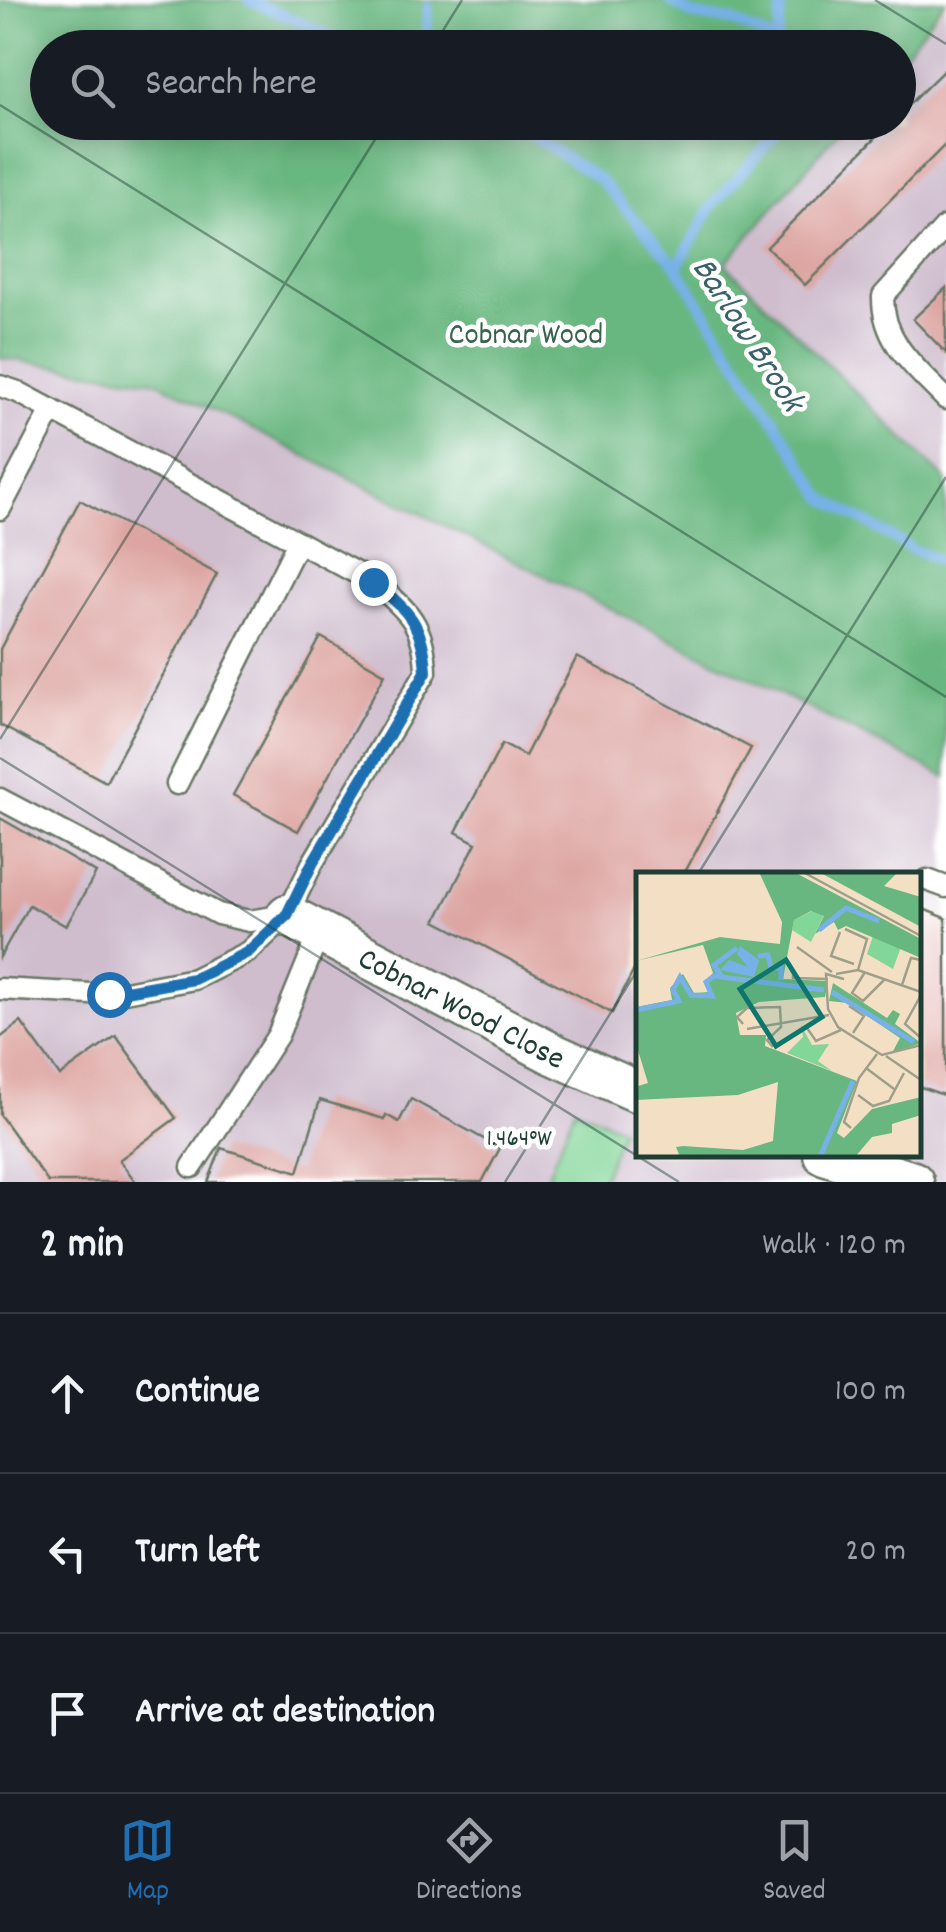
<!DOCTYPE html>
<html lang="en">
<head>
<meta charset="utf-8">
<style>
  body { margin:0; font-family:Dekko,sans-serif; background:#20242c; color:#f1f3f6 }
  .stop { position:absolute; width:30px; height:30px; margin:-22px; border:8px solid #1f6fb2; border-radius:50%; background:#fff }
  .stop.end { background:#1f6fb2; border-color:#fff; box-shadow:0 2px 10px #0008 }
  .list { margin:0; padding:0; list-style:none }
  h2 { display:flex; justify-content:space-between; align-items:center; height:130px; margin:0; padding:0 40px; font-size:42px }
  h2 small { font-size:32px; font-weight:400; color:#9ea1a6 }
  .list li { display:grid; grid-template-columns:65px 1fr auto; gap:30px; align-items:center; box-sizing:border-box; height:160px; padding:0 40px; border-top:2px solid #363941 }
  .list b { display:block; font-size:38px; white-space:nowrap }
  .list em { font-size:32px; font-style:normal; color:#9ea1a6 }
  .icon { flex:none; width:55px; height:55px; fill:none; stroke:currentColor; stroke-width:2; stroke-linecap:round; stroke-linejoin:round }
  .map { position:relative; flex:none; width:946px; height:1182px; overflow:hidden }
  .search { position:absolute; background:#171b24; box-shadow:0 5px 25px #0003; left:30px; right:30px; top:30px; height:110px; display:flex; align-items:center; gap:25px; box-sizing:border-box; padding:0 35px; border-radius:55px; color:#9ea1a6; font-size:38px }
  .sheet { height:610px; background:#171b24 }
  nav { display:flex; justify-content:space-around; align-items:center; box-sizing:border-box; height:140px; border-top:2px solid #363941; background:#171b24; font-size:28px; color:#9ea1a6 }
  nav a { display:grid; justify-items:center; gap:5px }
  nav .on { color:#1f6fb2 }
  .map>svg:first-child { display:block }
  .industrial { fill:#cfbdce; fill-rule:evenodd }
  .green { fill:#82d698; stroke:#508a66; stroke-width:2.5 }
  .forest { fill:#69b780; stroke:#447a5a; stroke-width:2.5 }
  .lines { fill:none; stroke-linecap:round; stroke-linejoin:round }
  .stream { stroke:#78b1e8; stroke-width:10 }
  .building { fill:#dda5a1 }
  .service-casing { stroke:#697666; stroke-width:25 }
  .minor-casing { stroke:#697666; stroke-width:45 }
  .service { stroke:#fff; stroke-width:20 }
  .minor { stroke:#fff; stroke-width:40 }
  .route { stroke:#1f6fb2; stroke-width:12 }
  .ticks { fill:none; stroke:#1f3d34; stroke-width:2.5; stroke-opacity:0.45 }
  .labels { text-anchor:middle; stroke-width:9; stroke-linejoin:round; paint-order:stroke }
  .park-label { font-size:32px; fill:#38634d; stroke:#fff }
  .street-label { font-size:32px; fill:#1f3d34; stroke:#fff }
  .water-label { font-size:35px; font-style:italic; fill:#3a606a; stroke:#fff }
  .inset-river { fill:none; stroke:#78b1e8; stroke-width:5 }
  .inset-road { fill:none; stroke:#9e9f8a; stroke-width:2.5 }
  .view { fill:#0f766e; fill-opacity:0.15; stroke:#0f766e; stroke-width:5 }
  .inset-edge { fill:none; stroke:#1f3d34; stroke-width:5 }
  .ticks-label { font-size:25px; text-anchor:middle; fill:#1f3d34; stroke:#fff; stroke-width:9; stroke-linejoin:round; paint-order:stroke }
</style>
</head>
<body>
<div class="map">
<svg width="946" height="1182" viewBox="0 0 946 1182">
  <rect width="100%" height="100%" fill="#fff"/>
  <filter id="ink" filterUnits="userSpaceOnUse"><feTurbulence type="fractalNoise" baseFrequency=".01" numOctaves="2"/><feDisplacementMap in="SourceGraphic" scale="20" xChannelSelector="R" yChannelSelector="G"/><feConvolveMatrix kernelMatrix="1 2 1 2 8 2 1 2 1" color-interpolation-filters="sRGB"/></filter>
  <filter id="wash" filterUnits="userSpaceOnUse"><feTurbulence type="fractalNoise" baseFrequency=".0048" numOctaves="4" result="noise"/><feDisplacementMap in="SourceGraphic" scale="40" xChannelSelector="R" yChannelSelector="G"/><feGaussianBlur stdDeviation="2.25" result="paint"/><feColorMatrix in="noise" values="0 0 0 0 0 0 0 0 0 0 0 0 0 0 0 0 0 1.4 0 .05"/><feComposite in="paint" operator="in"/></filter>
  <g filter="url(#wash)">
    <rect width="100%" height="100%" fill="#f3e0c4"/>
    <g class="industrial">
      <path d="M 946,4 L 946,480 L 725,264 L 845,123 L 898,122 L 899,60 Z"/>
      <path d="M 0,358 L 155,381 L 946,777 L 946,1182 L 0,1182 ZM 638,874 L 918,874 L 918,1154 L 638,1154 Z"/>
    </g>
    <path class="green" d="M 575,1108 L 622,1129 L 601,1182 L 545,1182 Z"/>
    <path class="forest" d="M 0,0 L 946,0 L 899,60 L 898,48 L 48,48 L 48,122 L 845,123 L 725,264 L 946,480 L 946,777 L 156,381 L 0,358 Z"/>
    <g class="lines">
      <g class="stream">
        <path d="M 249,0 L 360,48"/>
        <path d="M 669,0 L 691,15 L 732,21 L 778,42 L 783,48"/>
        <path d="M 778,42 L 782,0"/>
        <path d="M 427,48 L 428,7"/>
        <path d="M 511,122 L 600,180 L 677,267 L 824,498 L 912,549 L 946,563"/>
        <path d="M 677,267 L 712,206 L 787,122"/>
      </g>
    </g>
    <g id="blocks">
      <g class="building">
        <path d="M 946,68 L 946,144 L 805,285 L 767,247 L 891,122 L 898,122 L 898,115 Z"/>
        <path d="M 946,288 L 946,353 L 913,319 Z"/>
        <path d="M 80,500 L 217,574 L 106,782 L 0,725 L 0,649 Z"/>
        <path d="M 321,637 L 385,674 L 298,831 L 233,795 Z"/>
        <path d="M 577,657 L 751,748 L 684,874 L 638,874 L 638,962 L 612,1013 L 436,921 L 476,843 L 456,832 L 502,744 L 525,756 Z"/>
        <path d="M 0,818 L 96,873 L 66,926 L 29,905 L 0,957 Z"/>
        <path d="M 918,907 L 946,918 L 946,1096 L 918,1086 Z"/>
        <path d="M 21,1022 L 60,1076 L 116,1036 L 176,1118 L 119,1160 L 136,1182 L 48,1182 L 0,1115 L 0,1038 Z"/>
        <path d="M 411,1099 L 500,1148 L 482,1182 L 208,1182 L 221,1148 L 298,1172 L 320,1100 L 384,1119 L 386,1115 L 399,1122 Z"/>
      </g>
    </g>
  </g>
  <g filter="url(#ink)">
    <use href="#blocks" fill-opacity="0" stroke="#697666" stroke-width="2.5"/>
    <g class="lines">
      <g class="service-casing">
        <g id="service">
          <path d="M 946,226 L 883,296 C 882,342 916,368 946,399"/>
          <path d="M 0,386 L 18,392 L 373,582 C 408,609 425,626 426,672 L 312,864 L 287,915 L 248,952 L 194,979 L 109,995 L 0,989"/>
          <path d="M 0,509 L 52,410"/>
          <path d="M 177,784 L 298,542"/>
          <path d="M 0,799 L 218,914 L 249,921 L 287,915"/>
          <path d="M 927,880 L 946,887"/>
          <path d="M 192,1167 L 278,1035 L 320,932"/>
        </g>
      </g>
      <g class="minor-casing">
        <g id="minor">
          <path id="s1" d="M 287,915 L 551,1053 L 638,1092"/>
          <path d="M 824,1154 L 913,1182"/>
        </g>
      </g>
      <use href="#service" class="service"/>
      <use href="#minor" class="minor"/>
    </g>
  </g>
  <g class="lines" filter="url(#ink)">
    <path class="route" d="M 109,994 L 194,979 L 248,952 L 287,915 L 312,864 L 426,672 C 424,626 408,609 373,582"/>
  </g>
  <path class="ticks" d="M 875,0 L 946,44M 432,48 L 462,0M 0,105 L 946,697M 0,739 L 386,122M 0,758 L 679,1182M 698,874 L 946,477M 505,1182 L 638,969"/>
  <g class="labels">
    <g class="park-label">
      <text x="526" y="343">Cobnar Wood</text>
    </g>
    <g class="street-label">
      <text dy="11" stroke="none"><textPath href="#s1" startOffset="198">Cobnar Wood Close</textPath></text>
    </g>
    <g class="water-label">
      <text transform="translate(750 333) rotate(57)" y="12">Barlow Brook</text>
    </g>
  </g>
  <g transform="translate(636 872)">
    <rect width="285" height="285" fill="#f3e0c4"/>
    <path d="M 176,39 L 188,43 L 175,70 L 156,58 L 158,48 ZM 237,64 L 265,75 L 257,97 L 231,82 ZM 165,153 L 176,173 L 193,172 L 182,189 L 196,199 L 151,181 L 167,165 Z" fill="#82d698"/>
    <path d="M 123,0 L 158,0 L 285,67 L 285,86 L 210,54 L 202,58 L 198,50 L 179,62 L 188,44 L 175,39 L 158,48 L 147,107 L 192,109 L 189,125 L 123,130 L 100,141 L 104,163 L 130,163 L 129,174 L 221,209 L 201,261 L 208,266 L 236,237 L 285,225 L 285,243 L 256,252 L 256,261 L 236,265 L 219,285 L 44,285 L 40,275 L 47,274 L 107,278 L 137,269 L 142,210 L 102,223 L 0,228 L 2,214 L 12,211 L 0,172 L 0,135 L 36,128 L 34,116 L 47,102 L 58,121 L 73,120 L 68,110 L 77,101 L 67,73 L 0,89 L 84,65 L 144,72 L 146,50 ZM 183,0 L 262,0 L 248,14 L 285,25 L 285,55 ZM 197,111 L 251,146 L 257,138 L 264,142 L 259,152 L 285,171 L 256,181 L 264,166 L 212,131 L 193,129 Z" fill="#69b780"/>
    <path d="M 104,74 L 123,88 L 118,105 L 84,98 L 93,88 L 112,95 L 101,82 Z" fill="#78b1e8"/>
    <path class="inset-river" d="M 183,58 L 210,36 L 243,49M 122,84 L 132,83 L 135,96 L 145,96 L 145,108M 86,105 L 78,93 L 101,76M 196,120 L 278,170M 0,138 L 43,129 L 37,118 L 44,105 L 55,123 L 76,124 L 70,110 L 78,104 L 188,118M 184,285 L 217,209"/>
    <path class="inset-road" d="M 167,0 L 285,64M 209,57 L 231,67 L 222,98M 204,60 L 195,84 L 218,92M 161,75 L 196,100M 157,97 L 157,106 L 192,107M 229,100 L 216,121 L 227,129 L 249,107M 200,102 L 222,98 L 285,120M 208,107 L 190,102 L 192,137 L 202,155 L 246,183 L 285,173M 266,113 L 275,86 L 285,88M 285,123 L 269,152 L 285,166M 213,134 L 228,144 L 217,161M 107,152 L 101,145 L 111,136 L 144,135 L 145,155 L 131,168 L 137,175M 171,156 L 180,169 L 205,158M 111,157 L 193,143M 250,184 L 285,208M 230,196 L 258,217M 222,223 L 237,234 L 253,229 L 268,201M 215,256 L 208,250 L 223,206 L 241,182"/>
    <path class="view" d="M 150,88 L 186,145 L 140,174 L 104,117 Z"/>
    <rect width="285" height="285" class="inset-edge"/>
  </g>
  <g class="ticks-label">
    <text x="519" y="1145">1.464°W</text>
  </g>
</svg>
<div class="stop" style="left:109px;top:994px"></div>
<div class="stop end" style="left:373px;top:582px"></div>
<div class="search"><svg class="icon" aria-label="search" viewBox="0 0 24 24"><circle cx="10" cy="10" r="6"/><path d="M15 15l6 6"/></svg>Search here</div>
</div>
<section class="sheet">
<h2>2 min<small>Walk · 120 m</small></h2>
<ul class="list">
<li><svg class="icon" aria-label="ahead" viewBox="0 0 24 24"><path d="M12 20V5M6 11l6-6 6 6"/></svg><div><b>Continue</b></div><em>100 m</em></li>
<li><svg class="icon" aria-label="left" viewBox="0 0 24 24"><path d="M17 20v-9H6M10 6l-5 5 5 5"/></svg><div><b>Turn left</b></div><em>20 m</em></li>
<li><svg class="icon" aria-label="arrive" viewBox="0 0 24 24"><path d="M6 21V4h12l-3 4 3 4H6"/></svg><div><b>Arrive at destination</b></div></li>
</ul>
</section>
<nav>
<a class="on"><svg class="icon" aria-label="map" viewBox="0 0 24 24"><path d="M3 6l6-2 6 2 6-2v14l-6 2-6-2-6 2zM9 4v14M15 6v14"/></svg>Map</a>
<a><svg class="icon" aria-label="directions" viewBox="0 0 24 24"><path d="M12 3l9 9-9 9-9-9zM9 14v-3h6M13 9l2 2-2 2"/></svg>Directions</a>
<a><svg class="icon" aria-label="saved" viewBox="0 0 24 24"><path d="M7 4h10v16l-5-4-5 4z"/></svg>Saved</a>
</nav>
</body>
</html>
